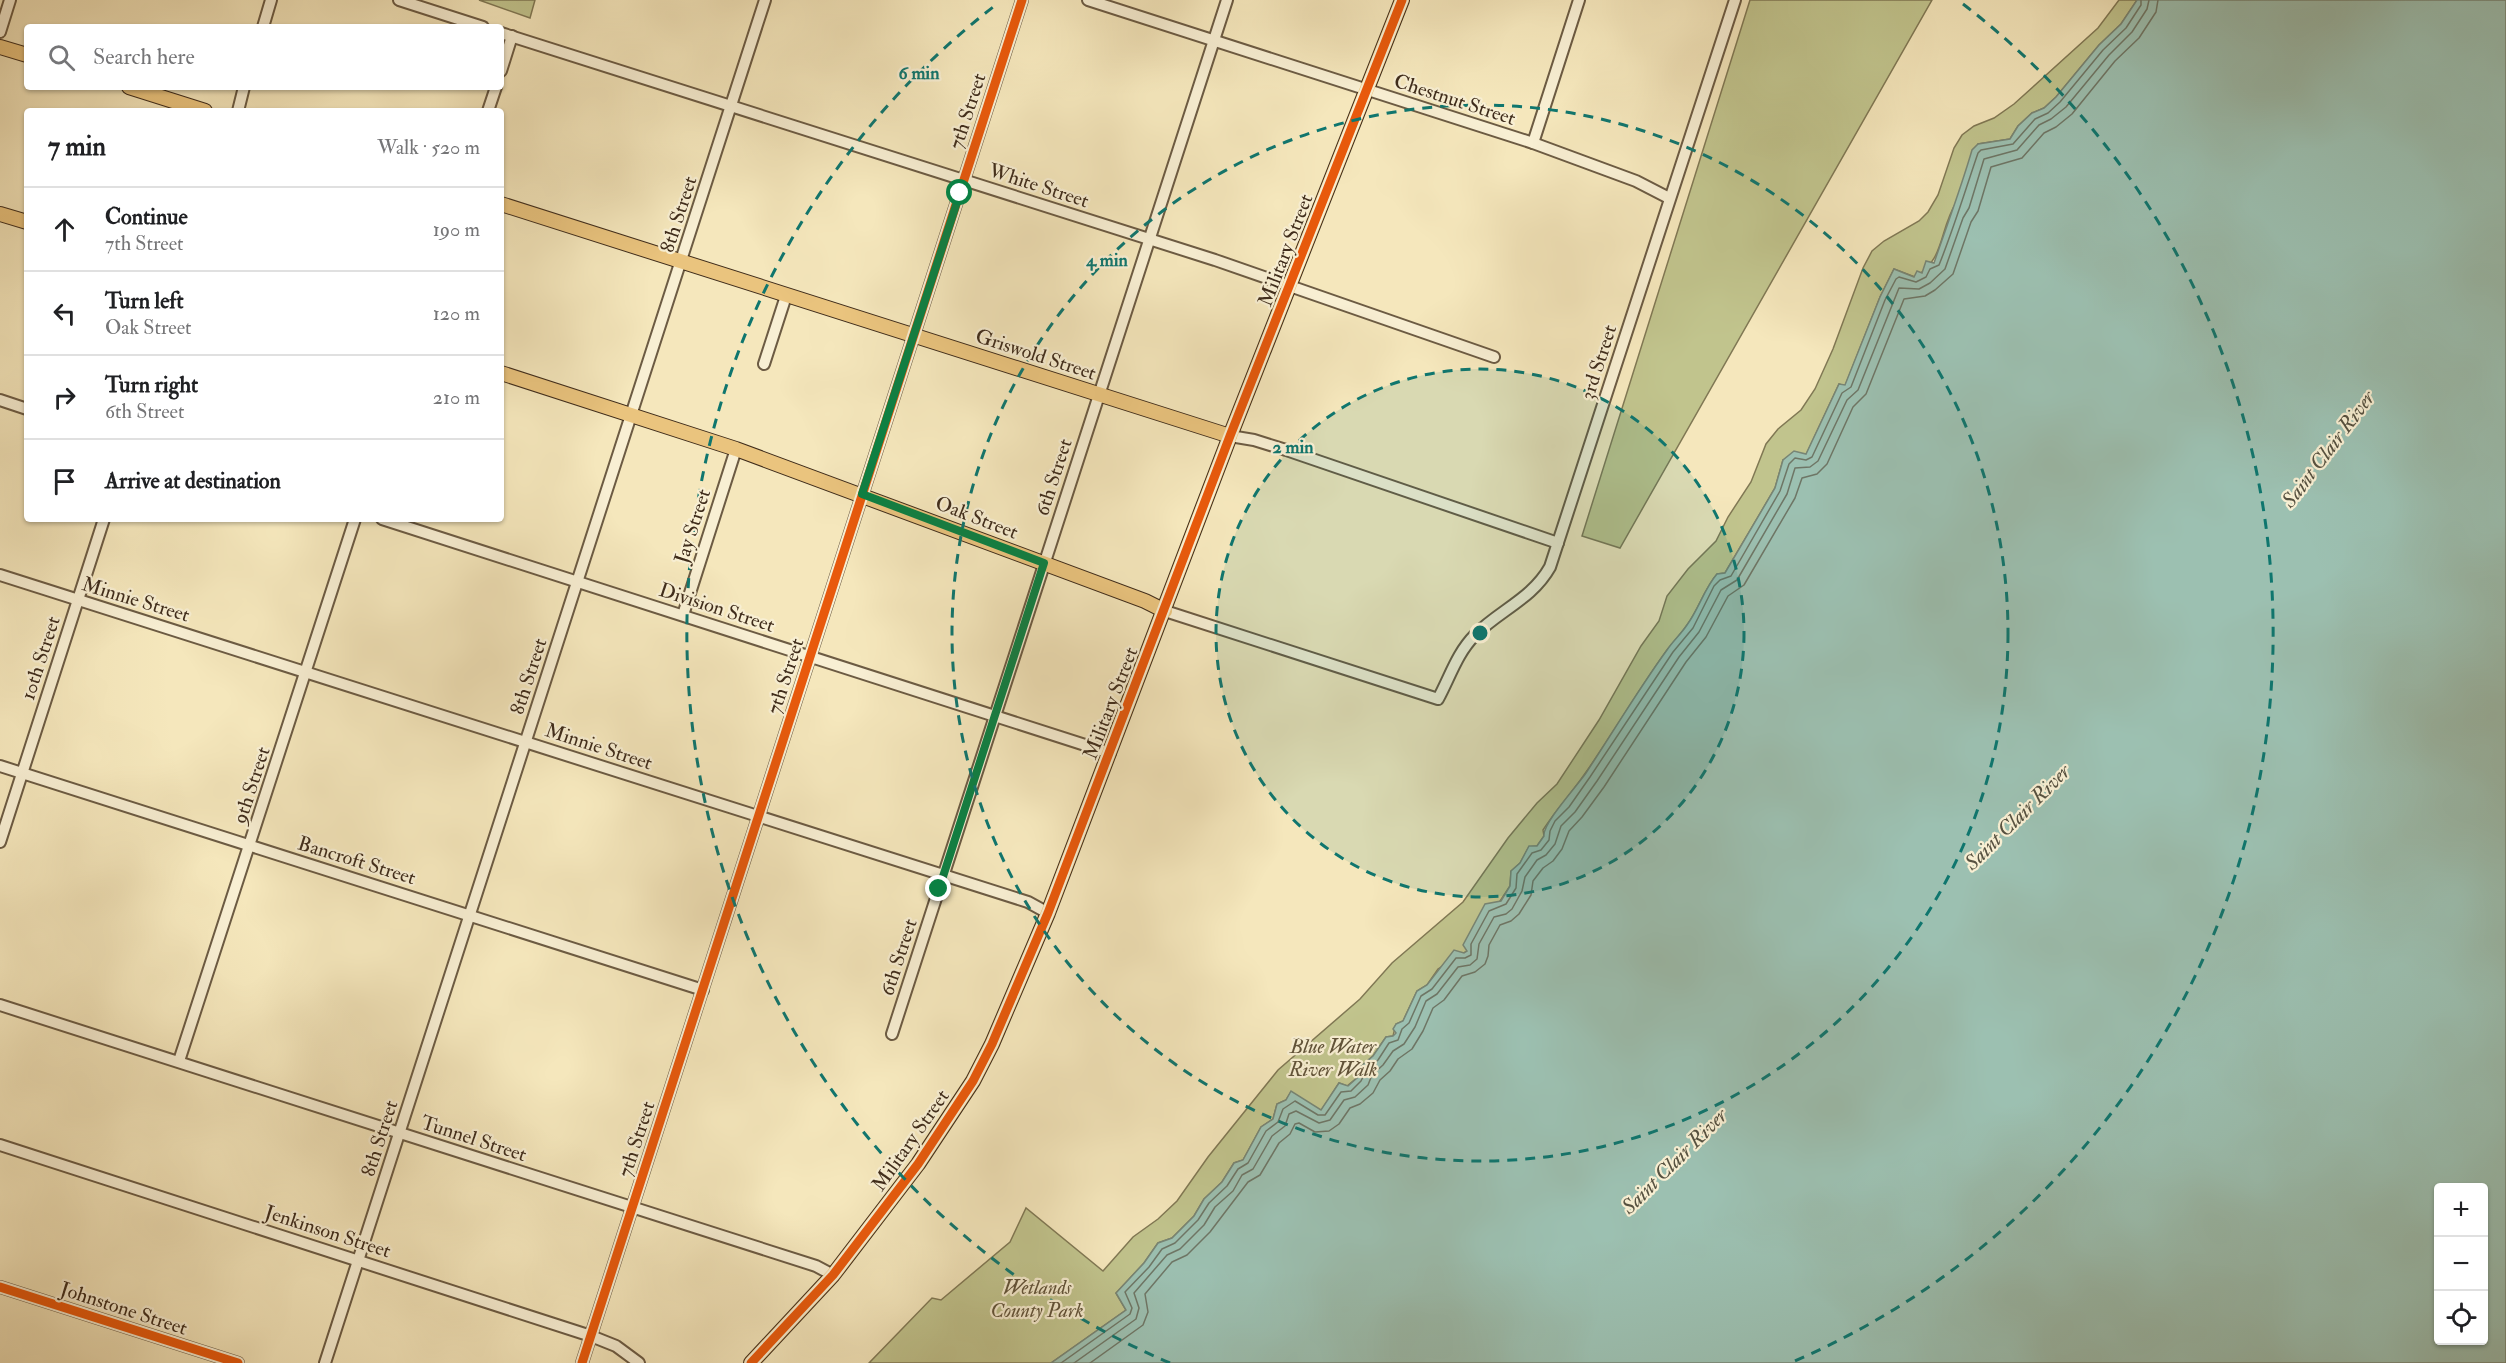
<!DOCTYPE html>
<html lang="en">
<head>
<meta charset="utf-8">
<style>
  body { margin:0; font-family:"IM FELL Double Pica",serif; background:#f6f6f6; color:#202124 }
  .controls { position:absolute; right:18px; bottom:18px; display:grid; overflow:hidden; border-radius:6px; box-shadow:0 2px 4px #0004 }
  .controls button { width:54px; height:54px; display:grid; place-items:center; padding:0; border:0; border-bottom:2px solid #e0e0e0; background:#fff; color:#202124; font:30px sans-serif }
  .stop { position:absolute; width:18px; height:18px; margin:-14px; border:4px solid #0b8043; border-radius:50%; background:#fff }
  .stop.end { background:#0b8043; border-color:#fff; box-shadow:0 2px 6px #0008 }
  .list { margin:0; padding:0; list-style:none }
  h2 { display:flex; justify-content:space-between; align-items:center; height:78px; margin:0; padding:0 24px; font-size:26px }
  h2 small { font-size:20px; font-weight:400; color:#757577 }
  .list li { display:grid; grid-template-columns:39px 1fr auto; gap:18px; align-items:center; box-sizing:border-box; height:84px; padding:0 24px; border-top:2px solid #e0e0e0 }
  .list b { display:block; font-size:22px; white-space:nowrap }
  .list p { margin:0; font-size:20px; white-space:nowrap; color:#757577 }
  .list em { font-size:20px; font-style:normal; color:#757577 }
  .icon { flex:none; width:33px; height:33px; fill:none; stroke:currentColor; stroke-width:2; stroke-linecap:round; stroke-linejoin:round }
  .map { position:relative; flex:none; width:2506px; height:1363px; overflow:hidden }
  .search { position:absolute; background:#fff; box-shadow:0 2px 4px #0004; left:24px; top:24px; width:480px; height:66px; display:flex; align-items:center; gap:15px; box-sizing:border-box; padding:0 21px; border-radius:6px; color:#757577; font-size:22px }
  .panel { position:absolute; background:#fff; box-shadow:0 2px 4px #0004; left:24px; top:108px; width:480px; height:414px; border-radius:6px }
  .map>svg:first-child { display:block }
  .green { fill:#c1c48d; stroke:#807854; stroke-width:1.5 }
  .water { fill:#9cc0b1; stroke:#778575; stroke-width:1.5; fill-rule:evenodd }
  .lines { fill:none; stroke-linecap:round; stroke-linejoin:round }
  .shore { stroke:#6e7666; stroke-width:1.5 }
  .minor-casing { stroke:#6c5b43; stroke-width:14 }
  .major-casing { stroke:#3f2c1b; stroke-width:16 }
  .minor { stroke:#f8efd3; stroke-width:10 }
  .major { stroke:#eac47e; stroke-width:14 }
  .cycleway-casing { stroke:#f8efd3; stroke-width:13 }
  .cycleway { stroke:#e8590c; stroke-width:9 }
  .route { stroke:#0b8043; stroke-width:8 }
  .ring { fill:none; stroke:#0f766e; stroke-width:3; stroke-dasharray:10 8 }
  .labels { text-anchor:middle; stroke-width:4.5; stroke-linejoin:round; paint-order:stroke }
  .street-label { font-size:20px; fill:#3f2c1b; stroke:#f8efd3 }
  .park-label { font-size:20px; font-style:italic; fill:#605238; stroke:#f8efd3 }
  .water-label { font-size:21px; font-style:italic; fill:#565140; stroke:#f8efd3 }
  .centre { fill:#0f766e; stroke:#f8efd3; stroke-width:3 }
  .ring-label { font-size:18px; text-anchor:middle; font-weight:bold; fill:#0f766e; stroke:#f8efd3; stroke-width:4.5; stroke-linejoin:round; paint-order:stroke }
</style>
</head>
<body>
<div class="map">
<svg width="2506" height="1363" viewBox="0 0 2506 1363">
  <rect width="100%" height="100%" fill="#f5e7bc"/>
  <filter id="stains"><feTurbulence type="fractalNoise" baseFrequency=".00333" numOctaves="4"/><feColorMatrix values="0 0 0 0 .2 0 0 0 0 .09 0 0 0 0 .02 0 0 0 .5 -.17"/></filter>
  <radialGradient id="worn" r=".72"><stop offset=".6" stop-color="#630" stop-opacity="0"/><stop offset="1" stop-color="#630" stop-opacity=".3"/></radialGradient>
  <g class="green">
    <path d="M 479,0 L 535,0 L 530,18 Z"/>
    <path d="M 1750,0 L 1932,0 L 1620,548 L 1582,536 Z"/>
    <path d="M 2119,0 L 2137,0 L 2121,24 L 2099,45 L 2056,97 L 2044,108 L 2032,113 L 2018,126 L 2010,139 L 1978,144 L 1956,203 C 1939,230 1945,260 1915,277 L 1894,269 L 1880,297 L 1845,386 L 1839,384 L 1806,455 L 1783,460 L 1775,488 L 1725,573 L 1717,574 C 1704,589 1699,609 1687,625 C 1681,634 1674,641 1667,650 C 1638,690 1613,734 1584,775 C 1571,794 1555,811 1543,830 L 1544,836 L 1537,846 L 1529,847 L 1520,863 L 1511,871 L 1510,886 L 1467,951 L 1438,969 L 1427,985 L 1417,991 L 1403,1021 L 1396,1024 L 1393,1036 L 1386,1037 L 1373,1056 L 1360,1067 L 1358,1077 L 1347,1086 L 1339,1083 L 1321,1111 L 1291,1092 L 1286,1100 L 1277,1104 L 1273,1119 L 1261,1127 L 1243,1160 L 1234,1163 L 1222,1182 L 1204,1199 L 1194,1216 L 1172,1238 L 1158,1243 L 1144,1263 L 1116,1293 L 1126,1310 L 1051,1363 L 869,1363 L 932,1298 L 941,1300 L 1010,1242 L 1026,1208 L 1103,1271 L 1133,1237 L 1158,1219 L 1177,1201 L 1208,1157 L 1278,1070 L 1360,999 L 1392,963 L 1463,902 L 1508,838 L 1537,803 L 1557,784 L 1599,720 L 1641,646 L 1659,621 L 1667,596 L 1688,569 L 1716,541 L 1728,517 L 1751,482 L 1766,444 L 1778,429 L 1801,410 L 1815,389 L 1833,349 L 1863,268 L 1872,251 L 1884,241 L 1919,221 L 1928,212 L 1938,195 L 1954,148 L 1962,135 L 1974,126 L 1994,118 L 2014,104 L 2098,28 Z"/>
  </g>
  <path class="water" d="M 2137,0 L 2506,0 L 2506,1363 L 1051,1363 L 1126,1310 L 1116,1293 L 1144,1263 L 1158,1243 L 1172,1238 L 1194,1216 L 1204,1199 L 1222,1182 L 1234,1163 L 1243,1160 L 1261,1127 L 1273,1119 L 1277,1104 L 1286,1100 L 1291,1091 L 1321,1110 L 1339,1083 L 1348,1086 L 1358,1077 L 1360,1067 L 1373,1056 L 1386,1037 L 1393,1036 L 1396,1033 L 1393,1029 L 1396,1024 L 1403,1021 L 1417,991 L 1427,985 L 1454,950 L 1464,953 L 1467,951 L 1463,945 L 1485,904 L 1501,901 L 1510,886 L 1511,871 L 1520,863 L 1529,846 L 1537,846 L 1544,836 C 1542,824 1577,786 1586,773 C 1613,732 1638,690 1667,650 C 1673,641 1681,634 1687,625 C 1699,609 1704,589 1717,574 L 1725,573 L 1775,488 L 1783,460 L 1794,451 L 1806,454 L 1839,384 L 1845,385 L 1880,297 L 1894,269 L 1914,277 L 1917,271 L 1922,273 L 1926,261 L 1934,263 C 1947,225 1961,188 1972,150 L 1978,144 L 2010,139 L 2018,126 L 2032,113 L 2044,108 L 2056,97 L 2099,45 L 2121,24 ZM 2438,1188 L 2484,1188 L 2484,1340 L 2438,1340 Z"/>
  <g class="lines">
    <g class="shore">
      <path d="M 1061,1363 L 1130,1314 L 1132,1308 L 1125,1292 L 1149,1267 L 1162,1249 L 1175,1243 L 1198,1220 L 1209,1203 L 1227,1186 L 1238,1169 L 1248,1163 L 1266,1131 L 1278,1122 L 1283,1109 L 1295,1101 L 1318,1115 L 1325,1115 L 1341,1092 L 1351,1091 L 1361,1081 L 1366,1071 L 1378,1060 L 1389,1043 L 1398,1040 L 1402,1029 L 1409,1023 L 1421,996 L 1432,989 L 1456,958 L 1465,958 L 1471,955 L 1471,944 L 1489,911 L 1506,904 L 1516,888 L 1517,874 L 1532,853 L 1541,850 L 1549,840 L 1550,831 L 1555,821 L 1569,807 L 1590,777 L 1673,652 L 1693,628 L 1714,586 L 1720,580 L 1731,576 L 1780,491 L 1789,464 L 1795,458 L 1806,460 L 1812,457 L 1842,393 L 1851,387 L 1885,300 L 1896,279 L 1899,277 L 1916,282 L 1926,277 L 1930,269 L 1939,265 C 1954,228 1965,191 1978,153 L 1981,150 L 2013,144 L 2035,119 L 2048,113 L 2060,102 L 2103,50 L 2126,28 L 2141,5 L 2141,0"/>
      <path d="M 1074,1363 L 1136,1319 L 1139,1308 L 1134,1293 L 1167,1255 L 1180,1249 L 1204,1225 L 1215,1207 L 1233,1191 L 1242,1175 L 1253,1169 L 1272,1136 L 1285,1126 L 1289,1114 L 1296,1111 L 1319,1123 L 1330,1120 L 1344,1100 L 1355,1097 L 1368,1085 L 1372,1075 L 1383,1065 L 1393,1051 L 1404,1044 L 1415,1027 L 1426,1001 L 1437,994 L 1458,967 L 1470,965 L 1477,959 L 1479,944 L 1494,917 L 1506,914 L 1512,909 L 1522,891 L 1525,877 L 1537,860 L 1546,855 L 1555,844 L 1561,826 L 1575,812 L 1597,781 L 1679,657 L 1699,632 L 1721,590 L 1737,580 L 1787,494 L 1795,468 L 1810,467 L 1818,461 L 1847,400 L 1858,390 L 1899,288 L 1919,289 L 1930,283 L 1945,269 L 1963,218 L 1969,208 L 1984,159 L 2017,150 L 2039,125 L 2051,119 L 2066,107 L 2109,55 L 2132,32 L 2147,9 L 2149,0"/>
      <path d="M 1090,1363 L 1143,1325 L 1148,1312 L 1145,1294 L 1172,1262 L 1187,1255 L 1210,1232 L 1248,1182 L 1260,1175 L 1279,1143 L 1290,1134 L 1295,1124 L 1299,1123 L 1315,1132 L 1329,1131 L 1339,1124 L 1350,1108 L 1360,1104 L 1373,1093 L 1380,1080 L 1390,1071 L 1398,1059 L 1412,1049 L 1423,1031 L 1433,1008 L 1444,1000 L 1462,976 L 1475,972 L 1485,964 L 1488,956 L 1489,945 L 1500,925 L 1511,921 L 1519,914 L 1531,895 L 1533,881 L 1543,868 L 1553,861 L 1562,849 L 1569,831 L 1582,817 L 1604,787 L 1686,662 L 1706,637 L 1728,596 L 1744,585 L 1795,498 L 1802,478 L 1817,474 L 1827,464 L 1853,407 L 1866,394 L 1904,299 L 1925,296 L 1935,290 L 1953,274 L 1971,222 L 1978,211 L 1991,167 L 2022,158 L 2044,133 L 2056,127 L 2072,114 L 2115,61 L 2139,38 L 2156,12 L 2158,0"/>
    </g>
    <g class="minor-casing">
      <g id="minor">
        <path d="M 399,0 L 483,27"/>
        <path d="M 1088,0 L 1533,143 L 1636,181 L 1669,198"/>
        <path d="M 263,27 L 271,0"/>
        <path d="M 0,32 L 10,0"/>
        <path d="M 501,33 L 1215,260 L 1494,357"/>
        <path d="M 501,71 L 512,36"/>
        <path d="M 238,111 L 244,87"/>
        <path d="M 488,111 L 496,87"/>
        <path d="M 1533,143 L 1579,0"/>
        <path d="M 764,364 L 786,296"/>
        <path d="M 0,400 L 27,409"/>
        <path d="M 1230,436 L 1254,440 L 1286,450 L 1558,543"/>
        <path d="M 382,519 L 1110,753"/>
        <path d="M 0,575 L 1028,902 L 1048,913"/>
        <path d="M 1165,611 L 1438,699 C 1450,677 1457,653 1475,635 C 1500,610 1532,599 1550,567 L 1735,0"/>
        <path d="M 683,615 L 736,449"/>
        <path d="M 0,766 L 703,990"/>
        <path d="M 0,842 L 104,519"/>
        <path d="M 0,1005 L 816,1266 L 833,1275"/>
        <path d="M 892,1034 L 1227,0"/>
        <path d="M 179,1061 L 355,519"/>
        <path d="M 0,1145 L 591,1336 L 616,1346 L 639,1363"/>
        <path d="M 0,1287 L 238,1363"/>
        <path d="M 325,1363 L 765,0"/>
        <path d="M 582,1363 L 1022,0"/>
      </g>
    </g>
    <g class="major-casing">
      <g id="major">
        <path d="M 0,47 L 27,55"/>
        <path d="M 129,87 L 205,111"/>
        <path d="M 501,204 L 1230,436"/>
        <path d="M 0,214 L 27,222"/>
        <path d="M 501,373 L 736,449 L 1145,601 L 1165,611"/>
        <path d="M 751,1363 L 833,1275 L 918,1164 L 973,1081 L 992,1044 L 1048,913 L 1230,436 L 1402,0"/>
      </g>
    </g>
    <use href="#minor" class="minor"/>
    <use href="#major" class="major"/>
    <g class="cycleway-casing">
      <g id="cycleway">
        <path d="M 0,1287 L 238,1363"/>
        <path d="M 582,1363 L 1022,0"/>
        <path d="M 751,1363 L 833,1275 L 918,1164 L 973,1081 L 992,1044 L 1048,913 L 1230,436 L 1402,0"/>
      </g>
    </g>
    <use href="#cycleway" class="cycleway"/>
  </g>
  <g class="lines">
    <path class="route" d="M 939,889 L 1044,563 L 862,494 L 960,193"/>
  </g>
  <circle cx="1480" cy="633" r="264" fill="#0f766e" fill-opacity=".12"/>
  <g class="ring">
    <circle cx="1480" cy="633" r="264"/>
    <circle cx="1480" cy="633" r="528"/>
    <path d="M1170 1363A793 793 0 0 1 997 4M1963 4A793 793 0 0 1 1790 1363"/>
  </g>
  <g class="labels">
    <g class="street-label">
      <text transform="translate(1455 99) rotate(18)" y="7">Chestnut Street</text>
      <text transform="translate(967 111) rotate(-72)" y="7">7th Street</text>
      <text transform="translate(1039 185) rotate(18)" y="7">White Street</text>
      <text transform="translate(678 214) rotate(-72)" y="7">8th Street</text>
      <text transform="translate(1285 250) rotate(-69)" y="7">Military Street</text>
      <text transform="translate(1036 354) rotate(18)" y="7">Griswold Street</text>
      <text transform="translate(1598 362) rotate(-72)" y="7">3rd Street</text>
      <text transform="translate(1053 477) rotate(-72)" y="7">6th Street</text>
      <text transform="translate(977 517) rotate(21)" y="7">Oak Street</text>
      <text transform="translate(692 526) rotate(-72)" y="7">Jay Street</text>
      <text transform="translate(136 599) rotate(17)" y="7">Minnie Street</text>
      <text transform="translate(717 607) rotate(18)" y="7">Division Street</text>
      <text transform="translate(40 658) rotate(-72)" y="7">10th Street</text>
      <text transform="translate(528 676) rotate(-72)" y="7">8th Street</text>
      <text transform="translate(785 676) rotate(-72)" y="7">7th Street</text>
      <text transform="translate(1110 703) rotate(-69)" y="7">Military Street</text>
      <text transform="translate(599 746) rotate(18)" y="7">Minnie Street</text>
      <text transform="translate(251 785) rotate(-72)" y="7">9th Street</text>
      <text transform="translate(357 860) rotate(17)" y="7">Bancroft Street</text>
      <text transform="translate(898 957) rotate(-72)" y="7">6th Street</text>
      <text transform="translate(379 1138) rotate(-72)" y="7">8th Street</text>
      <text transform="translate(474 1138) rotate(18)" y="7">Tunnel Street</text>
      <text transform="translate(636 1139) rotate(-72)" y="7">7th Street</text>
      <text transform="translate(910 1140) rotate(-55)" y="7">Military Street</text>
      <text transform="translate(328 1231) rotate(18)" y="7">Jenkinson Street</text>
      <text transform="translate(124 1308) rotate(18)" y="7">Johnstone Street</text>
    </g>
    <g class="park-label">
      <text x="1333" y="1053">Blue Water<tspan x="1333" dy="23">River Walk</tspan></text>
      <text x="1037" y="1294">Wetlands<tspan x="1037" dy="23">County Park</tspan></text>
    </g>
    <g class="water-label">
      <text transform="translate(2328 449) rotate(-53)" y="7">Saint Clair River</text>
      <text transform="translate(2017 817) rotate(-45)" y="7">Saint Clair River</text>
      <text transform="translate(1674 1161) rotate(-45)" y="7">Saint Clair River</text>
    </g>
  </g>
  <circle cx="1480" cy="633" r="9" class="centre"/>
  <g class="ring-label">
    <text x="919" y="79">6 min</text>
    <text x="1107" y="266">4 min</text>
    <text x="1293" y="453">2 min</text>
  </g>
  <rect width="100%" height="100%" filter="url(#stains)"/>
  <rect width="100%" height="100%" fill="url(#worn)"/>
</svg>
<div class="controls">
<button>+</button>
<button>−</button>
<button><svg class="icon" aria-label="locate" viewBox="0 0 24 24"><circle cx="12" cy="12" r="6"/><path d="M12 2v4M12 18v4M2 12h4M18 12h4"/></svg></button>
</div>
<div class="stop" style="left:960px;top:193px"></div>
<div class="stop end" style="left:939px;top:889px"></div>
<div class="search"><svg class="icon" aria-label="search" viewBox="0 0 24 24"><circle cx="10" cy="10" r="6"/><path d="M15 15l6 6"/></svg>Search here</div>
<section class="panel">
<h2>7 min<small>Walk · 520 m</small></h2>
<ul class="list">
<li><svg class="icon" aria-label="ahead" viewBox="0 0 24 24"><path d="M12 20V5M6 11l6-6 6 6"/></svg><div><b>Continue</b><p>7th Street</p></div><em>190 m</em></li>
<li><svg class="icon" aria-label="left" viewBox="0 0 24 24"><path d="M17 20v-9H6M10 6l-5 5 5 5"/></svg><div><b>Turn left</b><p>Oak Street</p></div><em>120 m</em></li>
<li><svg class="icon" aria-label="right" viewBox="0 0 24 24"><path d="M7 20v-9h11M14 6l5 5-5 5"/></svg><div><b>Turn right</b><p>6th Street</p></div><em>210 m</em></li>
<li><svg class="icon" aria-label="arrive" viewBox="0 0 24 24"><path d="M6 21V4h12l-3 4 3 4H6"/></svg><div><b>Arrive at destination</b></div></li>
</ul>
</section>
</div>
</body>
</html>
